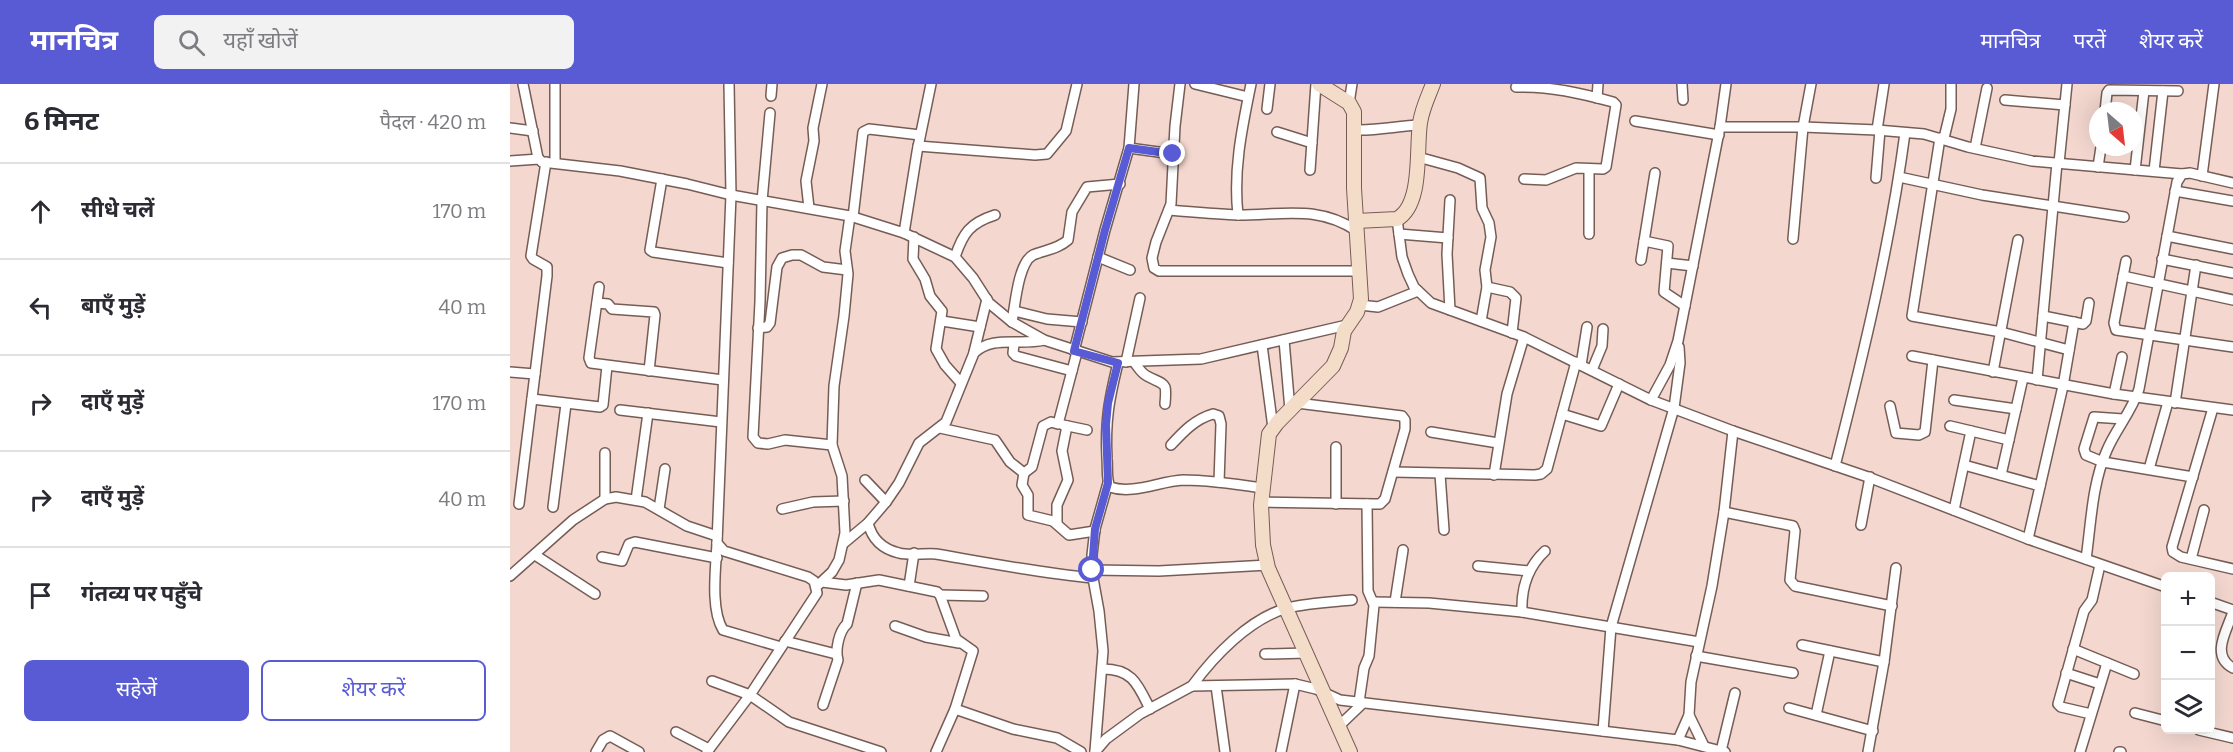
<!DOCTYPE html>
<html lang="hi">
<head>
<meta charset="utf-8">
<style>
  body { margin:0; font-family:Bitter,"Noto Sans Devanagari",serif; background:#f2f2f3; color:#2b2b33 }
  .controls { position:absolute; right:18px; bottom:18px; display:grid; overflow:hidden; border-radius:9px; box-shadow:0 6px 24px #0002 }
  .controls button { width:54px; height:54px; display:grid; place-items:center; padding:0; border:0; border-bottom:2px solid #e1e1e2; background:#fff; color:#2b2b33; font:30px sans-serif }
  .compass { position:absolute; left:1579px; top:18px; width:54px; height:54px; border-radius:50%; background:#fff; box-shadow:0 6px 24px #0002; rotate:152deg }
  .stop { position:absolute; width:18px; height:18px; margin:-14px; border:4px solid #585bd3; border-radius:50%; background:#fff }
  .stop.end { background:#585bd3; border-color:#fff; box-shadow:0 2px 6px #0008 }
  .list { margin:0; padding:0; list-style:none }
  h2 { display:flex; justify-content:space-between; align-items:center; height:78px; margin:0; padding:0 24px; font-size:26px }
  h2 small { font-size:20px; font-weight:400; color:#7c7c81 }
  .list li { display:grid; grid-template-columns:39px 1fr auto; gap:18px; align-items:center; box-sizing:border-box; height:96px; padding:0 24px; border-top:2px solid #e1e1e2 }
  .list b { display:block; font-size:22px; white-space:nowrap }
  .list em { font-size:20px; font-style:normal; color:#7c7c81 }
  .actions { display:flex; gap:12px; padding:18px 24px }
  .actions a { flex:1; padding:14px 0; border:2px solid #585bd3; border-radius:9px; text-align:center; font-size:21px; color:#585bd3 }
  .actions .main { background:#585bd3; color:#fff }
  .icon { flex:none; width:33px; height:33px; fill:none; stroke:currentColor; stroke-width:2; stroke-linecap:round; stroke-linejoin:round }
  .map { position:relative; flex:none; width:1723px; height:668px; overflow:hidden }
  header { display:flex; align-items:center; gap:36px; box-sizing:border-box; height:84px; padding:0 30px; background:#585bd3; color:#fff }
  header strong { font-size:28px }
  nav { display:flex; gap:33px; margin-inline-start:auto; font-size:21px }
  .search { width:420px; height:54px; background:#f2f2f3; display:flex; align-items:center; gap:15px; box-sizing:border-box; padding:0 21px; border-radius:9px; color:#7c7c81; font-size:22px }
  main { display:flex }
  aside { flex:1; background:#fff }
  .map>svg:first-child { display:block }
  .lines { fill:none; stroke-linecap:round; stroke-linejoin:round }
  .street-casing { stroke:#755d56; stroke-width:12 }
  .secondary-casing { stroke:#755d56; stroke-width:16 }
  .street { stroke:#fff; stroke-width:9 }
  .secondary { stroke:#f3ddc9; stroke-width:14 }
  .route { stroke:#585bd3; stroke-width:8 }
</style>
</head>
<body>
<header>
<strong>मानचित्र</strong>
<div class="search"><svg class="icon" aria-label="search" viewBox="0 0 24 24"><circle cx="10" cy="10" r="6"/><path d="M15 15l6 6"/></svg>यहाँ खोजें</div>
<nav><a>मानचित्र</a><a>परतें</a><a>शेयर करें</a></nav>
</header>
<main>
<aside>
<h2>6 मिनट<small>पैदल · 420 m</small></h2>
<ul class="list">
<li><svg class="icon" aria-label="ahead" viewBox="0 0 24 24"><path d="M12 20V5M6 11l6-6 6 6"/></svg><div><b>सीधे चलें</b></div><em>170 m</em></li>
<li><svg class="icon" aria-label="left" viewBox="0 0 24 24"><path d="M17 20v-9H6M10 6l-5 5 5 5"/></svg><div><b>बाएँ मुड़ें</b></div><em>40 m</em></li>
<li><svg class="icon" aria-label="right" viewBox="0 0 24 24"><path d="M7 20v-9h11M14 6l5 5-5 5"/></svg><div><b>दाएँ मुड़ें</b></div><em>170 m</em></li>
<li><svg class="icon" aria-label="right" viewBox="0 0 24 24"><path d="M7 20v-9h11M14 6l5 5-5 5"/></svg><div><b>दाएँ मुड़ें</b></div><em>40 m</em></li>
<li><svg class="icon" aria-label="arrive" viewBox="0 0 24 24"><path d="M6 21V4h12l-3 4 3 4H6"/></svg><div><b>गंतव्य पर पहुँचे</b></div></li>
</ul>
<div class="actions"><a class="main">सहेजें</a><a>शेयर करें</a></div>
</aside>
<div class="map">
<svg width="1723" height="668" viewBox="0 0 1723 668">
  <rect width="100%" height="100%" fill="#f4d8d0"/>
  <g class="lines">
    <g class="street-casing">
      <g id="street">
        <path d="M 13,0 L 28,74 L 32,78 L 110,87 L 177,100 L 221,111 L 340,132 L 394,149 L 445,173 L 463,194 L 479,219 L 502,238 L 534,256 L 602,278 L 691,275 L 837,241"/>
        <path d="M 670,0 L 665,42 L 661,120 L 646,158 L 642,174 L 644,184 L 649,187 L 849,187"/>
        <path d="M 685,0 L 738,13"/>
        <path d="M 1172,0 L 1173,16"/>
        <path d="M 1006,3 C 1040,2 1070,9 1103,18 L 1106,21 L 1096,83 L 1093,85 L 1066,84 L 1036,96 L 1014,95"/>
        <path d="M 261,12 L 262,0"/>
        <path d="M 1087,14 L 1088,0"/>
        <path d="M 1495,16 L 1555,21"/>
        <path d="M 839,19 L 842,0"/>
        <path d="M 757,25 L 760,0"/>
        <path d="M 1595,27 L 1597,9 L 1599,6 L 1668,7"/>
        <path d="M 260,29 L 252,117 L 250,218 L 243,353 L 248,359 L 258,360 L 275,356 L 322,361"/>
        <path d="M 1125,37 L 1209,51"/>
        <path d="M 1210,43 L 1216,0"/>
        <path d="M 0,44 L 23,47"/>
        <path d="M 845,46 C 867,47 887,42 910,41"/>
        <path d="M 1367,46 L 1374,0"/>
        <path d="M 767,48 L 802,59"/>
        <path d="M 1430,54 L 1402,232 L 1491,248 L 1559,266"/>
        <path d="M 1434,54 L 1441,25 L 1441,0"/>
        <path d="M 408,62 L 525,71 L 537,70 L 556,47 L 567,0"/>
        <path d="M 619,64 L 663,70"/>
        <path d="M 1465,64 L 1477,4"/>
        <path d="M 908,73 L 948,84 L 970,94 L 972,124 L 979,139 L 981,153 L 975,186 L 977,203 L 971,237"/>
        <path d="M 0,77 L 29,75"/>
        <path d="M 45,79 L 45,0"/>
        <path d="M 1549,79 L 1557,0"/>
        <path d="M 1588,83 L 1591,63"/>
        <path d="M 800,86 L 806,0"/>
        <path d="M 1625,86 L 1634,7"/>
        <path d="M 1644,87 L 1653,7"/>
        <path d="M 1692,92 L 1704,0"/>
        <path d="M 1389,93 L 1472,111 L 1614,133"/>
        <path d="M 1366,94 L 1370,46"/>
        <path d="M 152,95 L 140,166 L 143,168 L 218,179"/>
        <path d="M 1665,107 L 1723,117"/>
        <path d="M 940,116 L 937,170 L 940,226"/>
        <path d="M 299,124 L 296,97 L 304,57 L 303,44 L 312,0"/>
        <path d="M 659,126 C 682,128 706,130 729,131 C 773,131 808,121 847,147"/>
        <path d="M 728,131 C 723,86 732,44 741,0"/>
        <path d="M 343,133 L 353,48 L 359,45 L 410,51"/>
        <path d="M 887,135 L 892,173 L 898,190 L 904,203 L 921,219 L 1014,253 L 1141,316 L 1223,347 L 1358,393 L 1518,455 L 1656,503"/>
        <path d="M 394,149 L 407,68 L 421,0"/>
        <path d="M 889,150 L 938,154"/>
        <path d="M 1079,150 L 1079,85"/>
        <path d="M 1657,152 L 1723,165"/>
        <path d="M 404,153 L 403,175 L 415,195 L 420,212 L 432,227 L 426,265 L 435,281 L 451,299"/>
        <path d="M 1283,155 L 1293,43 L 1301,0"/>
        <path d="M 1134,157 L 1158,162 L 1154,208 L 1175,222"/>
        <path d="M 445,173 C 453,149 460,139 485,131"/>
        <path d="M 588,173 L 620,186"/>
        <path d="M 1652,175 L 1723,189"/>
        <path d="M 1131,176 L 1145,89"/>
        <path d="M 1616,177 L 1604,239 L 1606,246 L 1723,263"/>
        <path d="M 1157,179 L 1183,182"/>
        <path d="M 1613,192 L 1723,216"/>
        <path d="M 89,203 L 79,274 L 81,279 L 213,296"/>
        <path d="M 977,203 L 1000,208 L 1006,214 L 1002,249"/>
        <path d="M 87,219 L 98,220 L 102,225 L 144,228 L 145,231 L 139,287"/>
        <path d="M 850,221 L 868,223 L 908,207"/>
        <path d="M 504,227 L 537,235 L 572,238"/>
        <path d="M 1533,232 L 1573,240 L 1576,237 L 1579,219"/>
        <path d="M 432,237 L 470,243"/>
        <path d="M 502,238 C 505,222 508,179 523,171 C 535,166 548,165 558,156 L 562,128 L 577,103 L 610,100"/>
        <path d="M 248,244 L 257,243 L 260,239 L 267,183 L 272,174 L 282,171 L 291,171 L 313,183 L 337,186"/>
        <path d="M 774,256 L 780,326"/>
        <path d="M 504,260 L 503,269 L 506,272 L 562,287"/>
        <path d="M 752,261 L 763,344"/>
        <path d="M 564,267 L 595,146 L 619,64 L 624,0"/>
        <path d="M 464,268 L 477,215"/>
        <path d="M 1402,272 L 1604,310 L 1723,326"/>
        <path d="M 616,278 L 630,214"/>
        <path d="M 624,278 C 628,283 631,289 637,292 C 656,302 657,297 655,320"/>
        <path d="M 608,279 C 599,316 595,337 597,375 C 598,385 596,394 600,403 C 623,411 650,397 673,396 C 700,396 726,400 752,404"/>
        <path d="M 1071,281 L 1077,243"/>
        <path d="M 1082,286 L 1092,262 L 1093,245"/>
        <path d="M 0,288 L 25,290"/>
        <path d="M 1483,288 L 1508,156"/>
        <path d="M 1527,296 L 1547,79"/>
        <path d="M 1604,310 L 1612,273"/>
        <path d="M 22,315 L 90,323 L 93,321 L 97,282"/>
        <path d="M 1141,316 L 1160,281 L 1168,257 L 1210,43 L 1293,43 L 1367,46 L 1414,50 L 1458,63 L 1522,77 L 1672,90"/>
        <path d="M 1444,316 L 1506,325"/>
        <path d="M 1665,319 L 1686,181"/>
        <path d="M 1380,322 L 1386,349 L 1409,351 L 1415,348 L 1423,276"/>
        <path d="M 1703,324 L 1662,463 L 1663,468 L 1671,473 L 1723,485"/>
        <path d="M 110,326 L 211,338"/>
        <path d="M 1052,330 L 1091,342 L 1109,300"/>
        <path d="M 1613,335 L 1584,333 L 1574,365 L 1576,371 L 1593,378 L 1683,393"/>
        <path d="M 553,341 L 577,346"/>
        <path d="M 1440,342 L 1499,356"/>
        <path d="M 430,344 L 485,356 L 500,378 L 514,389 L 512,401 L 518,411 L 518,431 L 543,437 L 559,451 L 585,447"/>
        <path d="M 921,348 L 988,359"/>
        <path d="M 661,361 C 673,348 685,335 703,330 L 709,332 L 711,340 L 709,398"/>
        <path d="M 1454,381 L 1530,402"/>
        <path d="M 1325,382 C 1353,272 1380,161 1395,49"/>
        <path d="M 1639,385 L 1658,318"/>
        <path d="M 883,388 L 1025,391 L 1031,390 L 1037,385 L 1066,278"/>
        <path d="M 514,389 L 522,383 L 533,342 L 541,338 L 548,340 L 567,268"/>
        <path d="M 930,390 L 934,446"/>
        <path d="M 984,391 L 997,310 L 1014,253"/>
        <path d="M 1491,391 L 1513,294"/>
        <path d="M 355,396 L 376,418"/>
        <path d="M 95,415 L 95,369"/>
        <path d="M 126,416 L 138,329"/>
        <path d="M 751,418 L 865,420 L 870,420 L 875,415 L 895,345 L 895,336 L 892,332 L 787,319"/>
        <path d="M 9,420 L 37,192 L 37,183 L 23,175 L 21,172 L 36,78"/>
        <path d="M 826,420 L 826,363"/>
        <path d="M 43,423 L 56,320"/>
        <path d="M 149,425 L 155,385"/>
        <path d="M 272,425 L 303,418 L 334,417"/>
        <path d="M 1444,426 L 1461,347"/>
        <path d="M 1214,428 L 1283,442 L 1285,447 L 1280,496 L 1285,502 L 1382,522"/>
        <path d="M 358,439 C 362,455 372,465 389,469 C 400,472 414,469 426,470 C 478,479 530,489 583,494"/>
        <path d="M 547,440 L 547,421 L 558,396 L 552,367 L 557,342"/>
        <path d="M 1351,441 L 1360,393"/>
        <path d="M 1518,455 L 1553,302 L 1564,238"/>
        <path d="M 207,459 C 206,483 200,525 213,546 L 271,563"/>
        <path d="M 334,459 L 358,439 L 376,418 L 389,399 L 409,359 L 436,338 L 464,269 C 483,251 509,262 534,256"/>
        <path d="M 25,471 L 85,510"/>
        <path d="M 92,473 L 112,477 L 119,460 L 125,458 L 207,474"/>
        <path d="M 1576,475 C 1581,440 1582,399 1597,366 C 1606,345 1622,327 1629,305 L 1667,98 L 1672,90 L 1680,89 L 1723,99"/>
        <path d="M 1681,475 L 1694,426"/>
        <path d="M 968,482 L 1019,487"/>
        <path d="M 582,486 L 649,487 L 758,481"/>
        <path d="M 0,492 L 63,436 L 95,415 L 106,413 L 135,418 L 177,442 L 207,452"/>
        <path d="M 312,498 L 336,501 L 369,496 L 427,508 L 430,511 L 446,555 L 463,567 L 445,625 L 426,668"/>
        <path d="M 307,502 L 322,488 L 329,476 L 335,449 L 332,392 L 322,361 L 324,302 L 334,232 L 338,190 L 335,167 L 340,132"/>
        <path d="M 399,502 L 404,469"/>
        <path d="M 430,511 L 473,512"/>
        <path d="M 863,518 L 919,519 L 1012,528 L 1189,558"/>
        <path d="M 885,518 L 893,466"/>
        <path d="M 1700,518 L 1723,526"/>
        <path d="M 1012,528 C 1011,504 1017,484 1035,467"/>
        <path d="M 1723,528 C 1717,546 1700,572 1723,584"/>
        <path d="M 385,542 L 416,553 L 449,559"/>
        <path d="M 275,557 L 326,570"/>
        <path d="M 1292,561 L 1374,578"/>
        <path d="M 1563,565 L 1624,590"/>
        <path d="M 755,570 L 797,569"/>
        <path d="M 1186,572 L 1283,589"/>
        <path d="M 593,585 C 623,585 628,601 640,625"/>
        <path d="M 1556,589 L 1590,600"/>
        <path d="M 202,597 L 240,611 L 279,638 L 371,668"/>
        <path d="M 682,602 C 704,572 739,535 777,524 C 798,519 821,518 842,516"/>
        <path d="M 706,602 L 715,668"/>
        <path d="M 849,618 L 854,584 L 859,572 L 864,521 L 858,507 L 857,420"/>
        <path d="M 313,621 L 328,576 C 325,566 329,547 337,540 L 347,499"/>
        <path d="M 1279,624 L 1363,647"/>
        <path d="M 445,625 L 503,645 L 547,654 L 571,668"/>
        <path d="M 1625,629 L 1656,637"/>
        <path d="M 1581,630 L 1551,623 L 1548,620 L 1574,527 L 1582,516 L 1590,481"/>
        <path d="M 1179,631 L 1194,662"/>
        <path d="M 1306,631 L 1320,567"/>
        <path d="M 829,642 L 853,619"/>
        <path d="M 1689,646 L 1723,654"/>
        <path d="M 1093,647 L 1101,543 L 1164,324 L 1170,279 L 1169,263"/>
        <path d="M 166,648 L 199,665"/>
        <path d="M 1168,656 L 1179,631 L 1181,598 L 1202,502 L 1214,428 L 1223,347"/>
        <path d="M 585,667 L 593,567 L 589,527 L 583,494 L 582,471 L 585,445 L 598,399"/>
        <path d="M 1211,667 L 1225,609"/>
        <path d="M 86,668 L 93,656 L 100,652 L 129,668"/>
        <path d="M 197,668 L 240,611 L 307,509 L 304,497 L 298,493 L 214,467 L 207,459 L 221,111 L 219,0"/>
        <path d="M 585,668 L 596,655 L 630,630 L 682,602 L 785,600 L 806,605 L 830,616 L 1168,656 L 1215,668"/>
        <path d="M 771,668 L 785,600"/>
        <path d="M 1358,668 L 1374,578 L 1386,484"/>
        <path d="M 1570,668 L 1597,579"/>
        <path d="M 1609,668 L 1611,668"/>
      </g>
    </g>
    <g class="secondary-casing">
      <g id="secondary">
        <path d="M 809,0 L 839,19 L 844,28 L 844,104 L 851,215 L 847,228 L 834,247 L 831,264 L 823,282 L 767,339 L 759,350 L 751,421 L 753,461 L 758,484 L 840,668"/>
        <path d="M 846,137 L 887,135 C 913,121 906,65 910,39 C 912,25 918,13 923,0"/>
      </g>
    </g>
    <use href="#street" class="street"/>
    <use href="#secondary" class="secondary"/>
  </g>
  <g class="lines">
    <path class="route" d="M 582,486 L 585,445 L 598,399 L 596,341 L 598,319 L 608,279 L 564,267 L 595,146 L 619,64 L 663,70"/>
  </g>
</svg>
<div class="controls">
<button>+</button>
<button>−</button>
<button><svg class="icon" aria-label="layers" viewBox="0 0 24 24"><path d="M12 4l9 5-9 5-9-5zM3 14l9 5 9-5"/></svg></button>
</div>
<svg class="compass" viewBox="-18 -18 36 36"><path d="M0-13l5 13h-10z" fill="#e53935"/><path d="M0 13l5-13h-10z" fill="#7c7c81"/></svg>
<div class="stop" style="left:582px;top:486px"></div>
<div class="stop end" style="left:663px;top:70px"></div>
</div>
</main>
</body>
</html>
